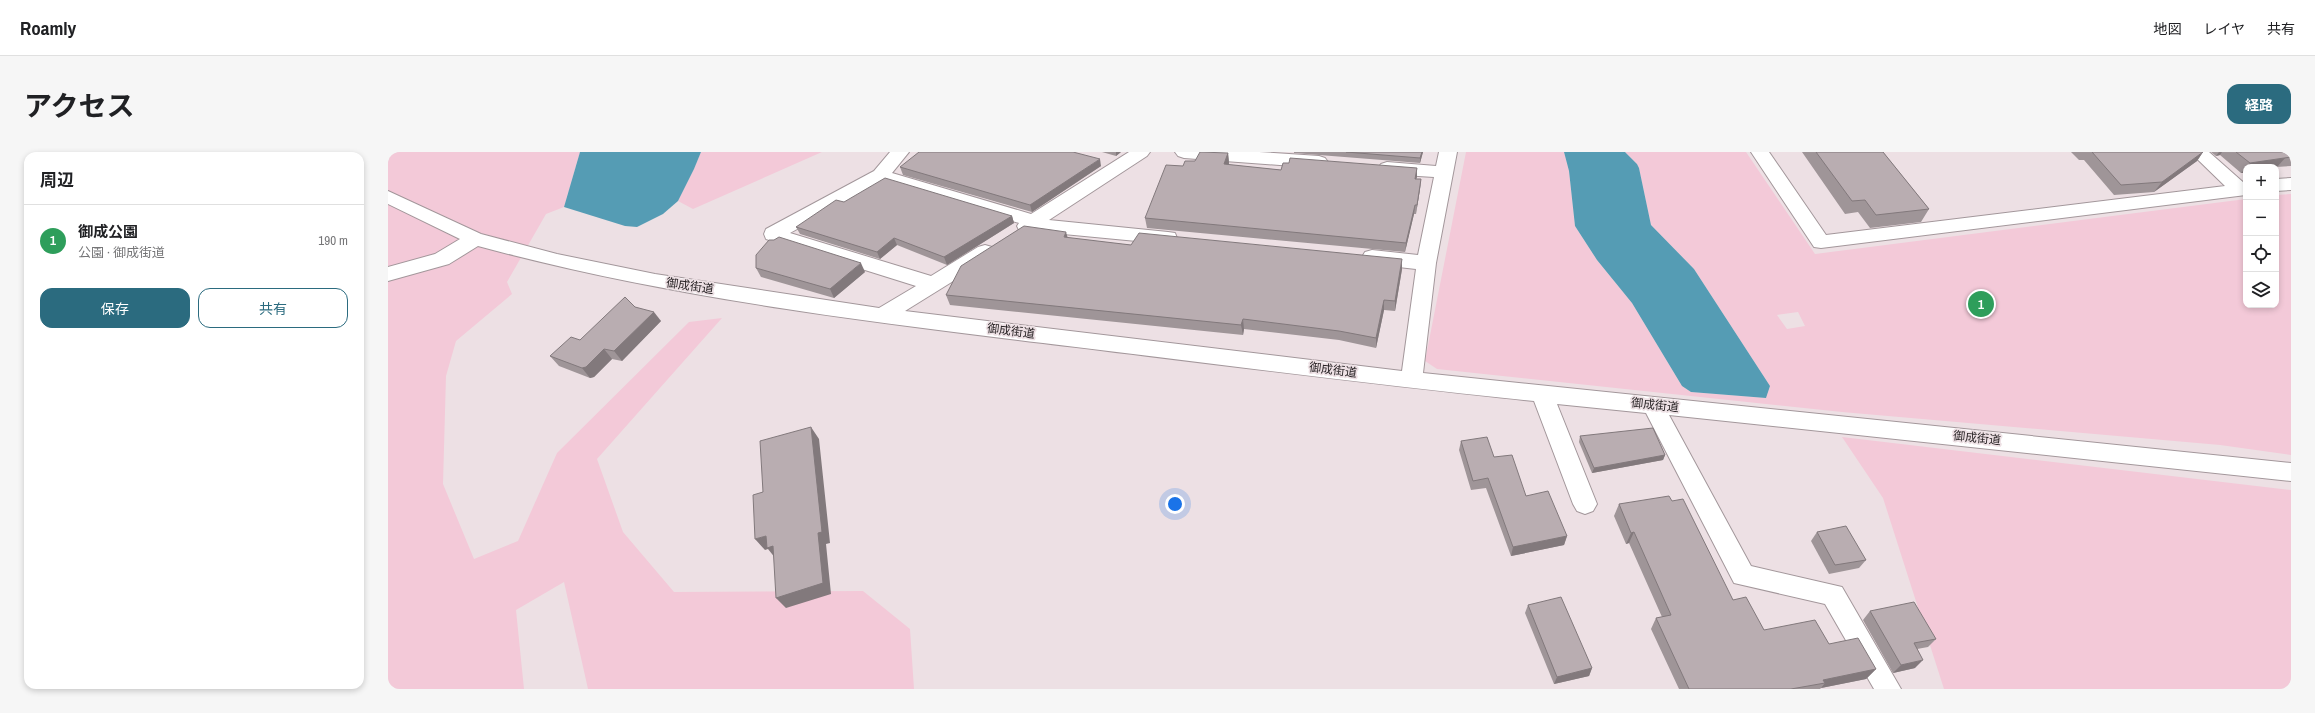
<!DOCTYPE html>
<html lang="ja">
<head>
<meta charset="utf-8">
<style>
  body { margin:0; font-family:"Archivo Narrow","Noto Sans JP",sans-serif; background:#f6f6f6; color:#202124 }
  .controls { position:absolute; right:12px; top:12px; display:grid; overflow:hidden; border-radius:8px; box-shadow:0 2px 6px #0003 }
  .controls button { width:36px; height:36px; display:grid; place-items:center; padding:0; border:0; border-bottom:1px solid #e0e0e0; background:#fff; color:#202124; font:20px sans-serif }
  .you { position:absolute; left:787px; top:352px; width:14px; height:14px; margin:-10px; border:3px solid #fff; border-radius:50%; background:#1a73e8; box-shadow:0 0 0 6px #1a73e833 }
  .badge { display:grid; place-items:center; width:26px; height:26px; border-radius:50%; background:#2b6b7f; color:#fff; font-size:13px; font-weight:700 }
  .pin { position:absolute; translate:-50% -50%; border:2px solid #fff; box-shadow:0 1px 4px #0006 }
  .list { margin:0; padding:0; list-style:none }
  h2 { display:flex; justify-content:space-between; align-items:center; height:52px; margin:0; padding:0 16px; font-size:17px }
  h2 small { font-size:13px; font-weight:400; color:#757577 }
  .list li { display:grid; grid-template-columns:26px 1fr auto; gap:12px; align-items:center; box-sizing:border-box; height:72px; padding:0 16px; border-top:1px solid #e0e0e0 }
  .list b { display:block; font-size:15px; white-space:nowrap }
  .list p { margin:0; font-size:13px; white-space:nowrap; color:#757577 }
  .list em { font-size:13px; font-style:normal; color:#757577 }
  .actions { display:flex; gap:8px; padding:12px 16px }
  .actions a { flex:1; padding:9px 0; border:1px solid #2b6b7f; border-radius:12px; text-align:center; font-size:14px; color:#2b6b7f }
  .actions .main { background:#2b6b7f; color:#fff }
  .icon { flex:none; width:22px; height:22px; fill:none; stroke:currentColor; stroke-width:2; stroke-linecap:round; stroke-linejoin:round }
  .map { position:relative; flex:none; width:1903px; height:537px; overflow:hidden; border-radius:12px }
  header { display:flex; align-items:center; gap:24px; box-sizing:border-box; height:56px; padding:0 20px; background:#fff; border-bottom:1px solid #e0e0e0 }
  header strong { font-size:19px }
  nav { display:flex; gap:22px; margin-inline-start:auto; font-size:14px }
  .intro { display:flex; align-items:center; justify-content:space-between; box-sizing:border-box; height:96px; padding:0 24px }
  h1 { margin:0; font-size:28px }
  .button { padding:10px 18px; border-radius:12px; background:#2b6b7f; color:#fff; font-size:14px; font-weight:700 }
  main { display:flex; gap:24px; padding:0 24px }
  aside { flex:1; background:#fff; border-radius:12px; box-shadow:0 2px 6px #0003 }
  .map>svg:first-child { display:block }
  .green { fill:#f3c9d8; fill-rule:evenodd }
  .water { fill:#559cb4 }
  .lines { fill:none; stroke-linecap:round; stroke-linejoin:round }
  .minor-casing { stroke:#a3979b; stroke-width:2 }
  .minor { fill:#fff; fill-rule:evenodd }
  .wall { fill:#9f9598 }
  .shaded-wall { fill:#82797c }
  .building { fill:#b9adb1; stroke:#82797c }
  .labels { text-anchor:middle; stroke-width:3.5; stroke-linejoin:round; paint-order:stroke }
  .street-label { font-size:12px; fill:#292426; stroke:#ede0e4 }
</style>
</head>
<body>
<header>
<strong>Roamly</strong>
<nav><a>地図</a><a>レイヤ</a><a>共有</a></nav>
</header>
<div class="intro"><h1>アクセス</h1><a class="button">経路</a></div>
<main>
<aside>
<h2>周辺<small></small></h2>
<ul class="list">
<li><span class="badge" style="background:#2e9e5b">1</span><div><b>御成公園</b><p>公園 · 御成街道</p></div><em>190 m</em></li>
</ul>
<div class="actions"><a class="main">保存</a><a>共有</a></div>
</aside>
<div class="map">
<svg width="1903" height="537" viewBox="0 0 1903 537">
  <rect width="100%" height="100%" fill="#ede0e4"/>
  <g class="green">
    <path d="M 0,0 L 192,0 L 176,55 L 158,62 L 119,130 L 124,142 L 68,189 L 58,224 L 55,332 L 86,407 L 130,389 L 169,301 L 301,170 L 334,166 L 209,307 L 235,380 L 286,440 L 475,439 L 522,477 L 526,537 L 200,537 L 176,430 L 128,458 L 136,537 L 0,537 Z"/>
    <path d="M 313,0 L 434,0 L 305,57 L 290,49 L 306,17 Z"/>
    <path d="M 1078,0 L 1176,0 L 1181,19 L 1187,74 L 1209,108 L 1244,151 L 1294,234 L 1303,240 L 1378,246 L 1382,234 L 1306,117 L 1263,73 L 1251,16 L 1249,12 L 1237,0 L 1358,0 L 1427,102 L 1858,47 L 1858,153 L 1888,153 L 1888,43 L 1903,42 L 1903,303 L 1832,293 L 1454,260 L 1049,217 L 1037,209 ZM 1410,160 L 1417,174 L 1399,177 L 1389,163 Z"/>
    <path d="M 1454,285 L 1903,338 L 1903,537 L 1556,537 L 1495,346 Z"/>
  </g>
  <g class="water">
    <path d="M 192,0 L 313,0 L 306,17 L 290,49 L 275,62 L 249,75 L 237,74 L 176,55 Z"/>
    <path d="M 1176,0 L 1237,0 L 1249,12 L 1251,16 L 1263,73 L 1306,117 L 1382,234 L 1378,246 L 1303,240 L 1294,234 L 1244,151 L 1209,108 L 1187,74 L 1181,19 Z"/>
  </g>
  <g class="lines">
    <g class="minor-casing">
      <g id="minor">
        <path d="M 502,0 L 521,0 L 504,21 L 643,62 L 741,0 L 762,0 L 759,4 L 661,68 L 780,80 L 787,81 L 789,86 L 787,91 L 780,92 L 644,79 L 638,80 L 631,78 L 629,74 L 631,71 L 494,30 L 402,81 L 543,124 L 590,95 L 597,93 L 604,95 L 607,100 L 604,105 L 517,159 L 1014,219 L 1028,117 L 984,112 L 977,110 L 974,105 L 977,100 L 984,98 L 1030,103 L 1046,25 L 999,22 L 993,20 L 990,16 L 993,12 L 999,10 L 1048,14 L 1051,0 L 1069,0 L 1048,111 L 1035,221 L 1903,311 L 1903,329 L 1281,263 L 1363,414 L 1454,435 L 1513,537 L 1486,537 L 1437,452 L 1346,431 L 1258,261 L 1169,252 L 1209,352 L 1205,359 L 1197,362 L 1189,359 L 1185,352 L 1146,249 C 982,232 819,211 655,191 C 465,168 275,144 90,94 L 61,112 L 0,129 L 0,115 L 47,102 L 72,87 L 0,52 L 0,39 L 93,82 L 169,102 L 267,122 L 491,156 L 528,134 L 378,87 L 376,82 L 378,77 L 486,19 Z"/>
        <path d="M 787,0 L 871,0 L 931,4 L 937,6 L 940,10 L 937,14 L 931,16 L 796,6 L 790,4 Z"/>
        <path d="M 1363,0 L 1381,0 L 1438,83 L 1837,34 L 1802,0 L 1821,0 L 1856,31 L 1858,31 L 1858,43 L 1433,96 L 1426,95 Z"/>
        <path d="M 1903,26 L 1903,38 L 1888,39 L 1888,27 Z"/>
      </g>
    </g>
    <use href="#minor" class="minor"/>
  </g>
  <g class="wall">
    <path d="M 714,0 L 733,0 L 728,4 Z"/>
    <path d="M 906,0 L 1035,0 L 1032,11 L 906,1 Z"/>
    <path d="M 1414,0 L 1495,0 L 1541,57 L 1533,70 L 1482,76 L 1470,60 L 1457,62 Z"/>
    <path d="M 1683,0 L 1815,0 L 1809,9 L 1766,40 L 1726,43 L 1696,8 L 1691,8 Z"/>
    <path d="M 1823,0 L 1903,0 L 1903,14 L 1888,15 L 1858,15 L 1858,21 L 1853,21 L 1832,3 L 1828,4 Z"/>
    <path d="M 840,1 L 841,11 L 841,13 L 893,18 L 901,11 L 1029,16 L 1028,27 L 1033,27 L 1032,37 L 1028,62 L 1026,62 L 1017,100 L 759,76 L 757,66 L 795,14 Z"/>
    <path d="M 713,14 L 644,60 L 515,23 L 512,15 Z"/>
    <path d="M 456,50 L 624,64 L 626,71 L 559,113 L 509,93 L 492,107 L 412,82 L 408,75 Z"/>
    <path d="M 680,86 L 743,93 L 1014,117 L 1007,159 L 996,158 L 988,196 L 951,188 L 856,177 L 855,183 L 562,153 L 558,143 Z"/>
    <path d="M 368,116 L 477,120 L 446,146 L 373,125 Z"/>
    <path d="M 247,155 L 273,169 L 234,209 L 224,207 L 206,225 L 202,226 L 171,214 L 162,204 L 192,188 Z"/>
    <path d="M 1192,284 L 1277,303 L 1275,308 L 1204,321 L 1191,290 Z"/>
    <path d="M 1073,289 L 1106,305 L 1138,344 L 1179,384 L 1176,393 L 1123,404 L 1098,336 L 1083,338 L 1071,298 Z"/>
    <path d="M 1284,349 L 1345,448 L 1376,478 L 1441,492 L 1488,517 L 1478,527 L 1433,536 L 1432,537 L 1291,537 L 1263,477 L 1268,466 L 1274,465 L 1241,391 L 1238,392 L 1226,364 L 1231,352 Z"/>
    <path d="M 1429,380 L 1478,408 L 1471,416 L 1441,422 L 1423,389 Z"/>
    <path d="M 1140,453 L 1204,516 L 1201,524 L 1166,532 L 1137,461 Z"/>
    <path d="M 1482,459 L 1548,487 L 1540,495 L 1529,497 L 1527,516 L 1505,521 L 1475,468 Z"/>
  </g>
  <g class="shaded-wall">
    <path d="M 728,0 L 733,0 L 728,4 Z"/>
    <path d="M 1034,0 L 1035,0 L 1032,11 L 1032,6 Z"/>
    <path d="M 1815,0 L 1809,9 L 1766,40 L 1774,30 Z"/>
    <path d="M 1831,0 L 1834,0 L 1832,3 L 1828,4 Z"/>
    <path d="M 840,1 L 841,11 L 837,22 L 836,12 Z"/>
    <path d="M 1898,5 L 1889,15 L 1859,15 L 1862,11 Z"/>
    <path d="M 712,7 L 713,14 L 644,60 L 642,53 Z"/>
    <path d="M 1029,16 L 1029,25 L 1026,36 L 1027,27 Z"/>
    <path d="M 1858,16 L 1858,21 L 1853,21 Z"/>
    <path d="M 1033,27 L 1032,37 L 1028,62 L 1029,53 Z"/>
    <path d="M 1027,53 L 1026,62 L 1017,100 L 1018,91 Z"/>
    <path d="M 624,64 L 626,71 L 559,113 L 556,105 Z"/>
    <path d="M 678,80 L 681,90 L 676,85 Z"/>
    <path d="M 506,86 L 509,93 L 492,107 L 489,100 Z"/>
    <path d="M 1014,107 L 1014,117 L 1007,159 L 1007,149 Z"/>
    <path d="M 473,111 L 477,120 L 446,146 L 442,137 Z"/>
    <path d="M 996,148 L 996,158 L 988,196 L 988,186 Z"/>
    <path d="M 266,160 L 273,169 L 234,209 L 226,199 Z"/>
    <path d="M 855,167 L 856,177 L 855,183 L 853,173 Z"/>
    <path d="M 216,197 L 224,207 L 206,225 L 202,226 L 194,216 Z"/>
    <path d="M 423,275 L 431,287 L 442,391 L 438,392 L 443,442 L 398,456 L 388,446 L 430,381 Z"/>
    <path d="M 1277,303 L 1275,308 L 1204,321 L 1206,316 Z"/>
    <path d="M 1246,380 L 1241,391 L 1238,392 L 1243,381 Z"/>
    <path d="M 378,384 L 394,405 L 388,407 L 380,397 L 377,398 L 367,387 Z"/>
    <path d="M 1179,384 L 1176,393 L 1123,404 L 1125,395 Z"/>
    <path d="M 1535,508 L 1527,516 L 1505,521 L 1513,513 Z"/>
    <path d="M 1204,516 L 1201,524 L 1166,532 L 1169,525 Z"/>
    <path d="M 1488,517 L 1478,527 L 1433,536 L 1437,531 L 1435,528 Z"/>
  </g>
  <g class="building">
    <path d="M 531,0 L 685,0 L 712,7 L 642,53 L 512,15 Z"/>
    <path d="M 812,0 L 840,1 L 836,12 L 893,18 L 895,11 L 901,11 L 902,6 L 1029,16 L 1027,27 L 1033,27 L 1029,53 L 1027,53 L 1018,91 L 757,66 L 778,13 L 795,14 L 797,9 L 807,9 Z"/>
    <path d="M 958,0 L 1034,0 L 1032,6 Z"/>
    <path d="M 1428,0 L 1495,0 L 1541,57 L 1488,63 L 1477,48 L 1464,49 Z"/>
    <path d="M 1704,0 L 1815,0 L 1774,30 L 1733,33 Z"/>
    <path d="M 1848,0 L 1903,0 L 1903,5 L 1862,11 Z"/>
    <path d="M 497,26 L 624,64 L 556,105 L 506,86 L 489,100 L 408,75 L 448,48 L 456,50 Z"/>
    <path d="M 636,74 L 678,80 L 676,85 L 743,93 L 751,81 L 1014,107 L 1007,149 L 996,148 L 988,186 L 951,179 L 855,167 L 853,173 L 558,143 L 573,114 Z"/>
    <path d="M 391,85 L 473,111 L 442,137 L 368,116 L 368,103 L 381,88 L 386,88 Z"/>
    <path d="M 237,145 L 247,155 L 266,160 L 226,199 L 216,197 L 198,215 L 194,216 L 162,204 L 183,185 L 192,188 Z"/>
    <path d="M 423,275 L 434,380 L 430,381 L 435,431 L 388,446 L 385,394 L 379,396 L 378,384 L 367,387 L 365,343 L 375,340 L 372,289 Z"/>
    <path d="M 1265,276 L 1277,303 L 1206,316 L 1192,284 Z"/>
    <path d="M 1099,285 L 1106,305 L 1124,303 L 1138,344 L 1160,339 L 1179,384 L 1125,395 L 1100,326 L 1085,329 L 1073,289 Z"/>
    <path d="M 1281,344 L 1284,349 L 1295,347 L 1345,448 L 1358,445 L 1376,478 L 1427,468 L 1441,492 L 1470,486 L 1488,517 L 1435,528 L 1437,531 L 1403,537 L 1301,537 L 1268,466 L 1283,463 L 1246,380 L 1243,381 L 1231,352 Z"/>
    <path d="M 1458,374 L 1478,408 L 1447,413 L 1429,380 Z"/>
    <path d="M 1173,445 L 1204,516 L 1169,525 L 1140,453 Z"/>
    <path d="M 1526,450 L 1548,487 L 1526,491 L 1535,508 L 1513,513 L 1482,459 Z"/>
  </g>
  <g class="labels">
    <g class="street-label">
      <text transform="translate(302 134) rotate(8)" y="4">御成街道</text>
      <text transform="translate(623 179) rotate(7)" y="4">御成街道</text>
      <text transform="translate(945 218) rotate(7)" y="4">御成街道</text>
      <text transform="translate(1267 253) rotate(6)" y="4">御成街道</text>
      <text transform="translate(1589 286) rotate(6)" y="4">御成街道</text>
    </g>
  </g>
</svg>
<div class="controls">
<button>+</button>
<button>−</button>
<button><svg class="icon" aria-label="locate" viewBox="0 0 24 24"><circle cx="12" cy="12" r="6"/><path d="M12 2v4M12 18v4M2 12h4M18 12h4"/></svg></button>
<button><svg class="icon" aria-label="layers" viewBox="0 0 24 24"><path d="M12 4l9 5-9 5-9-5zM3 14l9 5 9-5"/></svg></button>
</div>
<div class="you"></div>
<div class="pin badge" style="left:1593px;top:152px;background:#2e9e5b">1</div>
</div>
</main>
</body>
</html>
